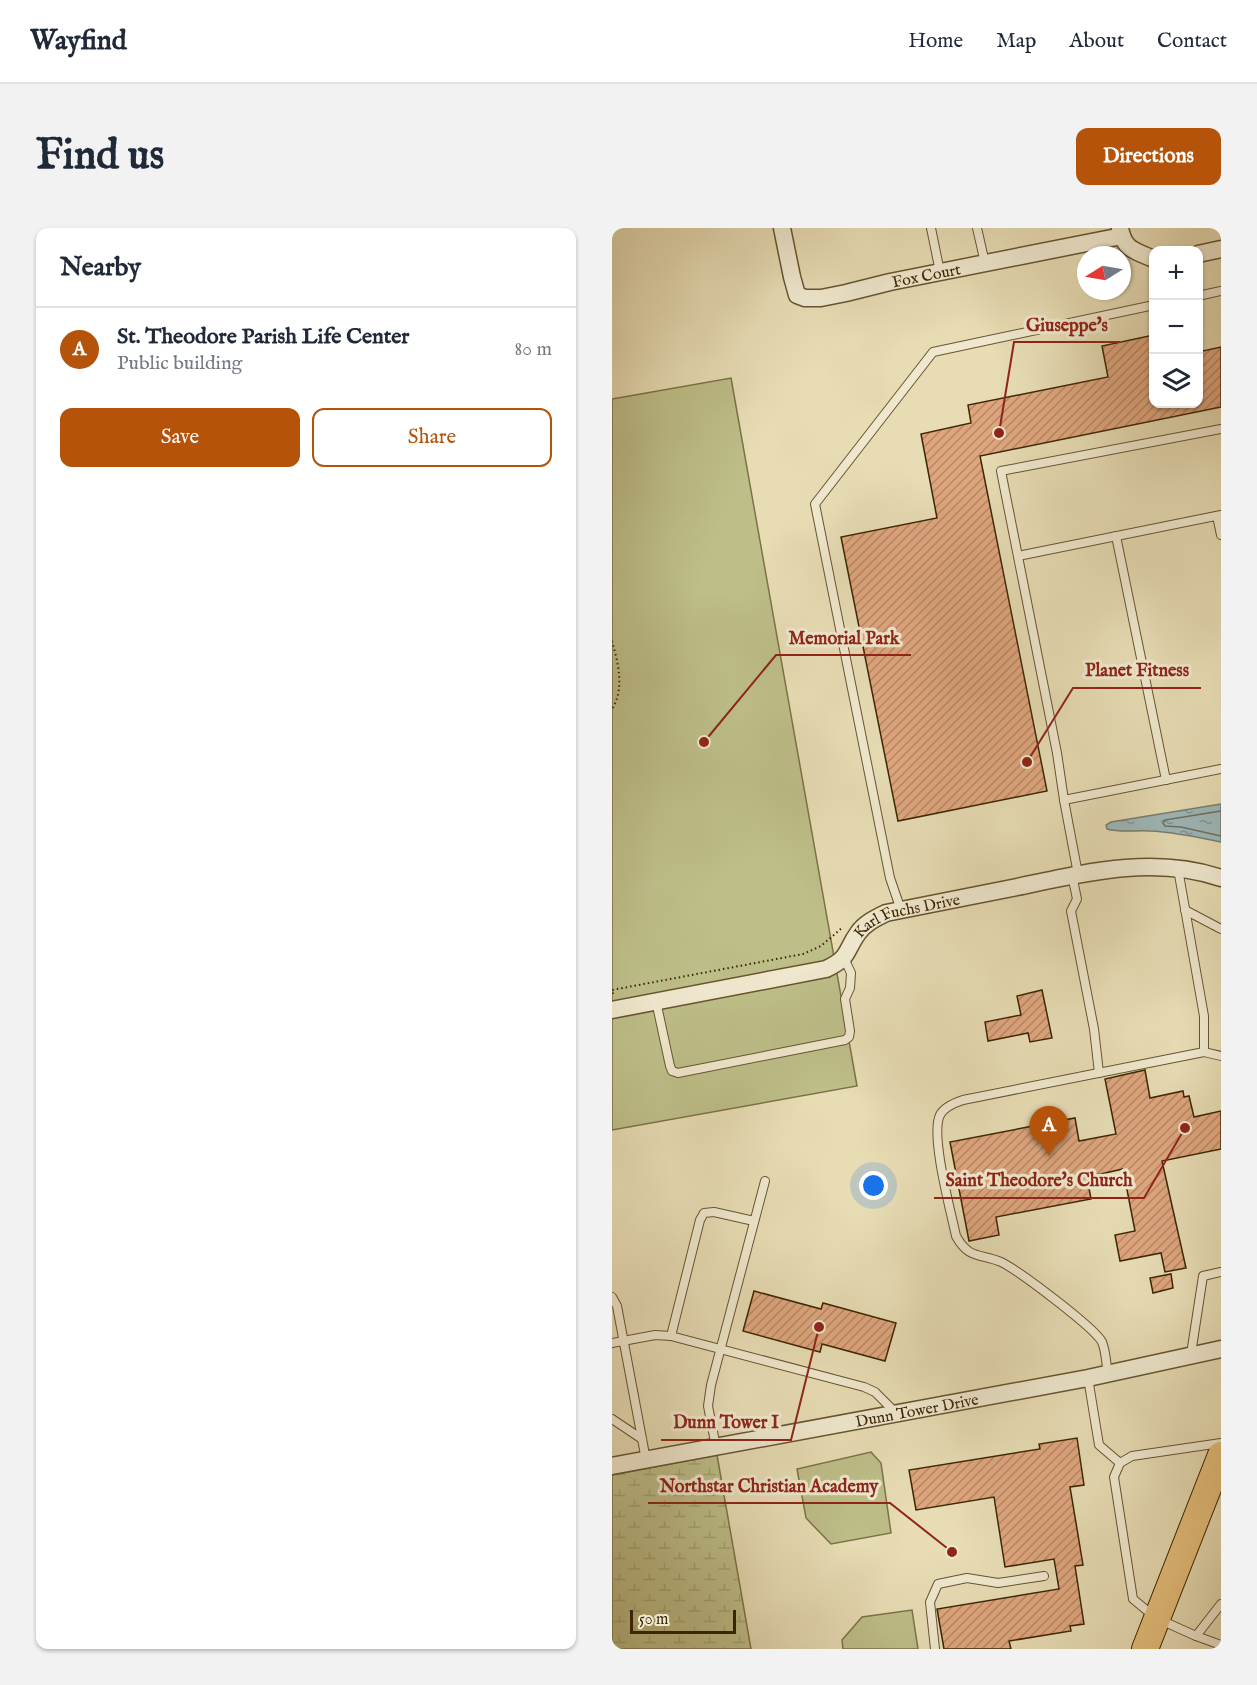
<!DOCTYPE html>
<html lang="en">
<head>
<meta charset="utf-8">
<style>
  body { margin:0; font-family:"IM FELL English",serif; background:#f2f2f3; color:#1f2937 }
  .controls { position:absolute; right:18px; top:18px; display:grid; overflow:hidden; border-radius:12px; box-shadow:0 2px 4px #0004 }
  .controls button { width:54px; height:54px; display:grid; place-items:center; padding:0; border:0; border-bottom:2px solid #e0e1e3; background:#fff; color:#1f2937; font:30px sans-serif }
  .compass { position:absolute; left:465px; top:18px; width:54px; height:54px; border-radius:50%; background:#fff; box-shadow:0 2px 4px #0004; rotate:259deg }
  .scale { position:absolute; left:18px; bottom:15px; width:106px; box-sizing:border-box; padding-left:6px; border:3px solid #3d2603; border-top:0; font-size:16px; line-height:21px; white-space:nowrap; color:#3d2603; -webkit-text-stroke:4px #efe8ce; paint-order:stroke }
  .you { position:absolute; left:262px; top:958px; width:21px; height:21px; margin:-15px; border:4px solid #fff; border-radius:50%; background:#1a73e8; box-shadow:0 0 0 9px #1a73e833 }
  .badge { display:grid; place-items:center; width:39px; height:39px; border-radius:50%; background:#b45309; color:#fff; font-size:20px; font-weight:700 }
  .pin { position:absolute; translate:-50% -50px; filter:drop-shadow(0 2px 3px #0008) }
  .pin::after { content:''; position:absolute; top:32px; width:21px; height:18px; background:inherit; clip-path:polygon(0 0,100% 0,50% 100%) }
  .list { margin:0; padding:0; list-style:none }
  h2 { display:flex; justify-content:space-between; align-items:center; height:78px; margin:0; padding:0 24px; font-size:26px }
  h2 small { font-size:20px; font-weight:400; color:#747a83 }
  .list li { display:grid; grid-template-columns:39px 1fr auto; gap:18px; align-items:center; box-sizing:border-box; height:84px; padding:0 24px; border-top:2px solid #e0e1e3 }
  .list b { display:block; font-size:22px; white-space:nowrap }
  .list p { margin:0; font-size:20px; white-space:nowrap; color:#747a83 }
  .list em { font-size:20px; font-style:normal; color:#747a83 }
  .actions { display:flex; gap:12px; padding:18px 24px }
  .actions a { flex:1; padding:14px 0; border:2px solid #b45309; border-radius:12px; text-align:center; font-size:21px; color:#b45309 }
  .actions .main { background:#b45309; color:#fff }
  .icon { flex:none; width:33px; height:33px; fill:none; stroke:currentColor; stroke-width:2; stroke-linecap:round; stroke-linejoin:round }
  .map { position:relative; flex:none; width:609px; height:1421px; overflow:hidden; border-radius:12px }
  header { display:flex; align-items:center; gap:36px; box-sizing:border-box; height:84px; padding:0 30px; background:#fff; border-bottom:2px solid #e0e1e3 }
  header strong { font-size:28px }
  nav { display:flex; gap:33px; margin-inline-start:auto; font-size:21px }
  .intro { display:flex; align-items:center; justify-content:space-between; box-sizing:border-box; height:144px; padding:0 36px }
  h1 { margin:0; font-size:42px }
  .button { padding:15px 27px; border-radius:12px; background:#b45309; color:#fff; font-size:21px; font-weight:700 }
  main { display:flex; gap:36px; padding:0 36px }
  aside { flex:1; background:#fff; border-radius:12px; box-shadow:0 2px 4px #0004 }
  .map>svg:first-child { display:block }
  .wetland { fill:url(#wetland-marsh); stroke:#7d7246; stroke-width:1.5 }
  .park { fill:#bdbe88; stroke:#7d7246; stroke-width:1.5 }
  .water { fill:url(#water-ripples); stroke:#777e71; stroke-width:1.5 }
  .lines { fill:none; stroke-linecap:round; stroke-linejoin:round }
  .shore { stroke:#6e6f5e; stroke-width:1.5 }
  .building { fill:url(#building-hatch); stroke:#3d2603; stroke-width:1.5 }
  .lane-casing { stroke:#68542f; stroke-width:10 }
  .street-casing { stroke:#68542f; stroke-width:19 }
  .primary-casing { stroke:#3d2603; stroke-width:28 }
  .path { stroke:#3d2603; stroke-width:2; stroke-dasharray:1.5 3; stroke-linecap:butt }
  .lane { stroke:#efe8ce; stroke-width:8 }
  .street { stroke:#efe8ce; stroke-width:16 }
  .primary { stroke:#e4be7a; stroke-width:26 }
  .labels { text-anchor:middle; stroke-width:6; stroke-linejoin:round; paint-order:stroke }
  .street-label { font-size:16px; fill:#3d2603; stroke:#efe8ce }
  .leader { fill:none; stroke:#8f2418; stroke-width:2 }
  .callout-dot { fill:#8f2418; stroke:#efe8ce; stroke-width:2 }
  .callout-label { font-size:18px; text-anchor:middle; font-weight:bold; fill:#8f2418; stroke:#efe8ce; stroke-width:6; stroke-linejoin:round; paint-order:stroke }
</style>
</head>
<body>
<header>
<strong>Wayfind</strong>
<nav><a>Home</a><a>Map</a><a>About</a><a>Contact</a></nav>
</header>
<div class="intro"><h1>Find us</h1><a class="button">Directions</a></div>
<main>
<aside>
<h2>Nearby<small></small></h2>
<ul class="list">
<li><span class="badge">A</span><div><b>St. Theodore Parish Life Center</b><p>Public building</p></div><em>80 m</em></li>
</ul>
<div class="actions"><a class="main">Save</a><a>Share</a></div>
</aside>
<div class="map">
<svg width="609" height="1421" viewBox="0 0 609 1421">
  <defs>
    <pattern id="wetland-marsh" width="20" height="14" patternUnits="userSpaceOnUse" patternTransform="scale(1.5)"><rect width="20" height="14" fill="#bdbe88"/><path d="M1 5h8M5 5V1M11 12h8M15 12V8" fill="none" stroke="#a3a374"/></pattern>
    <pattern id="water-ripples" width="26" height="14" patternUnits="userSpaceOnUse" patternTransform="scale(1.5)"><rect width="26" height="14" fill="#9eb8ba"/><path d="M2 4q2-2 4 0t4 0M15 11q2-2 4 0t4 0" fill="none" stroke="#829595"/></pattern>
    <pattern id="building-hatch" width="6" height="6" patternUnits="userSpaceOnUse" patternTransform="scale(1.5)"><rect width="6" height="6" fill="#dfa67e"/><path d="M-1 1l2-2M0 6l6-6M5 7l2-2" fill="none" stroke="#b68765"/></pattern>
  </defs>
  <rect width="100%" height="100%" fill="#e7dcb4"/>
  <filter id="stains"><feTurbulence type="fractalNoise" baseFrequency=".00333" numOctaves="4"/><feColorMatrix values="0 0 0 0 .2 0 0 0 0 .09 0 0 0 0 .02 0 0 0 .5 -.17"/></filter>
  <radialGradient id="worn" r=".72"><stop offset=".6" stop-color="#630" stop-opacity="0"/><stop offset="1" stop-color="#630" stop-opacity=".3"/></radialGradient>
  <path class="wetland" d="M 105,1227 L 139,1421 L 0,1421 L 0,1247 Z"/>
  <g class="park">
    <path d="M 119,150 L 245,858 L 0,902 L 0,171 Z"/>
    <path d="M 259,1224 L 269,1235 L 279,1305 L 219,1316 L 194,1290 L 185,1241 Z"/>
    <path d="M 300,1382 L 306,1421 L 231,1421 L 230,1412 L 250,1389 Z"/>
  </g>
  <path class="water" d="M 609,576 L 609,614 C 585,609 563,604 538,603 C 524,602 509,605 495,601 L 494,597 L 499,594 Z"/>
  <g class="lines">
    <path class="shore" d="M 609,583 L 553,592 L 551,595 L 553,598 L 569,599 L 609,608"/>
  </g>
  <g class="building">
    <path d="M 542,107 L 542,176 L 586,176 L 586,124 L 609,119 L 609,179 L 368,228 L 435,563 L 286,593 L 229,309 L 325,290 L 309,206 L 359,195 L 356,177 L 496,149 L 490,118 Z"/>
    <path d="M 430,762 L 440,810 L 418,814 L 416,805 L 376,813 L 373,794 L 409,787 L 405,768 Z"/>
    <path d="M 533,842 L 538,870 L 571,863 L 572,869 L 577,868 L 582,889 L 609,883 L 609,921 L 550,933 L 574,1040 L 553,1044 L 549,1025 L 508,1033 L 503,1007 L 523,1003 L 511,941 L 475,949 L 479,971 L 384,989 L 387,1007 L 357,1013 L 338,914 L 463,890 L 467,913 L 504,906 L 493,851 Z"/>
    <path d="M 559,1046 L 561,1060 L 541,1065 L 538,1050 Z"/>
    <path d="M 142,1063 L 209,1081 L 211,1075 L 284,1095 L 273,1133 L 210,1116 L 208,1124 L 131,1103 Z"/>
    <path d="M 465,1210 L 472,1257 L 458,1259 L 471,1337 L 463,1338 L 472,1396 L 458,1398 L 459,1403 L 397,1413 L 399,1421 L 332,1421 L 325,1381 L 447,1361 L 442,1331 L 393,1339 L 382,1269 L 304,1282 L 297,1242 L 428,1221 L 427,1216 Z"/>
  </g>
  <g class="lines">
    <g class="lane-casing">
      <g id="lane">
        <path d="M 319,0 L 328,44"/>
        <path d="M 365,0 L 373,35"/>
        <path d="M 586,68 L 609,63"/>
        <path d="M 605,288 L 609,307"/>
        <path d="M 504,308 L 554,552"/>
        <path d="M 406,328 L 609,287"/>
        <path d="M 452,572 L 609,541"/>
        <path d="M 566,641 L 592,788 L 592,824"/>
        <path d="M 466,646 L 452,572 L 445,525 L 389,243 L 609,201"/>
        <path d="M 460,647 L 465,671 L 459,683 L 482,801 L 487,845"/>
        <path d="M 289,682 L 278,650 L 203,276 L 321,124 L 542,77"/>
        <path d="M 573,682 L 609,701"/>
        <path d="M 44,773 L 58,838 L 60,843 L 66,845 L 233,812 L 237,809 L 238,803 L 233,771 L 238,760 L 239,745 L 232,730"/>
        <path d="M 0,1069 L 5,1078 L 34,1232"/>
        <path d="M 59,1108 L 88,992 L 92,985 L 102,984 L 142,993"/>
        <path d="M 0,1115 L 43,1107 L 59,1108 L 252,1159 L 263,1164 L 285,1186"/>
        <path d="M 579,1126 L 591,1048 L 609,1044"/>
        <path d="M 496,1146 C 494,1136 494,1123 490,1114 C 483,1100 406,1042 389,1034 C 369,1025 357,1032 344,1008 C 339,984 318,907 328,887 C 332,879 342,875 351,872 L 592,824 L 609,828"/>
        <path d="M 476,1150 L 487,1217 L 508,1235"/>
        <path d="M 0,1191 L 30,1211"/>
        <path d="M 609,1215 L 520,1228 L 508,1235 L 502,1249 L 521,1371 L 544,1390 L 584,1408 L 609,1376"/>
        <path d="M 104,1219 L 96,1178 L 99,1157 L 153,953"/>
        <path d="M 584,1408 L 609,1417"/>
        <path d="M 323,1421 L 318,1374 L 326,1356 L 355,1350 L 386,1355 L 432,1348"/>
      </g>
    </g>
    <g class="street-casing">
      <g id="street">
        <path id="s1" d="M 170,0 L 180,49 L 185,67 L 193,70 L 209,70 L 234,65 L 278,54 L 510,8"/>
        <path d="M 508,0 C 512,22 523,23 542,31"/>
        <path d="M 586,26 L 609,21"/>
        <path id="s2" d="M 0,782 L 214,741 C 238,730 233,723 246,705 C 253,695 264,690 274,685 C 318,676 361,668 405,659 C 471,645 542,627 609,650"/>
        <path id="s3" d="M 0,1238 L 476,1150 L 609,1121"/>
      </g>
    </g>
    <g class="primary-casing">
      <path id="primary" d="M 533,1421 L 609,1227"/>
    </g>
    <g class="path">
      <path d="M 0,413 C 6,435 13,460 0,481"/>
      <path d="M 1,766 L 0,762 L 191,726 L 209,718 L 230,700"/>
    </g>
    <use href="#lane" class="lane"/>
    <use href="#street" class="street"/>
    <use href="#primary" class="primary"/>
  </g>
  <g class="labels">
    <g class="street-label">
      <text dy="6" stroke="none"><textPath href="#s1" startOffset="201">Fox Court</textPath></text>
      <text dy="6" stroke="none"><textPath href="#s2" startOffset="321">Karl Fuchs Drive</textPath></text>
      <text dy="6" stroke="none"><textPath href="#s3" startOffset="310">Dunn Tower Drive</textPath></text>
    </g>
  </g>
  <path class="leader" d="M387 205L402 114H508M92 514L164 427H299M415 534L461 460H589M573 900L532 970H322M207 1099L179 1212H49M340 1324L278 1275H36"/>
  <g class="callout-dot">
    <circle cx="387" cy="205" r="6"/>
    <circle cx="92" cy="514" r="6"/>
    <circle cx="415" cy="534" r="6"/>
    <circle cx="573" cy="900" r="6"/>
    <circle cx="207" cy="1099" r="6"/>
    <circle cx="340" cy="1324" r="6"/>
  </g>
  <g class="callout-label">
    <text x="455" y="103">Giuseppe's</text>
    <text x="232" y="416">Memorial Park</text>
    <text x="525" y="448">Planet Fitness</text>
    <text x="427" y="958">Saint Theodore's Church</text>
    <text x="114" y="1200">Dunn Tower I</text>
    <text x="157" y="1264">Northstar Christian Academy</text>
  </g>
  <rect width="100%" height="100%" filter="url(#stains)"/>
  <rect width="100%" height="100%" fill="url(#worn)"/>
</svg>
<div class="controls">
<button>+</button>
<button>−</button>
<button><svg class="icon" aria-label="layers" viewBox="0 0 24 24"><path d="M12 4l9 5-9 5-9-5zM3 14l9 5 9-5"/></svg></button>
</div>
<svg class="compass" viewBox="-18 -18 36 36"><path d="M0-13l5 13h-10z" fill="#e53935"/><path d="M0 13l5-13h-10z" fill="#747a83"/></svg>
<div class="scale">50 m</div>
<div class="you"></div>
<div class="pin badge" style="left:437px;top:928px">A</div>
</div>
</main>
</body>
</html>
